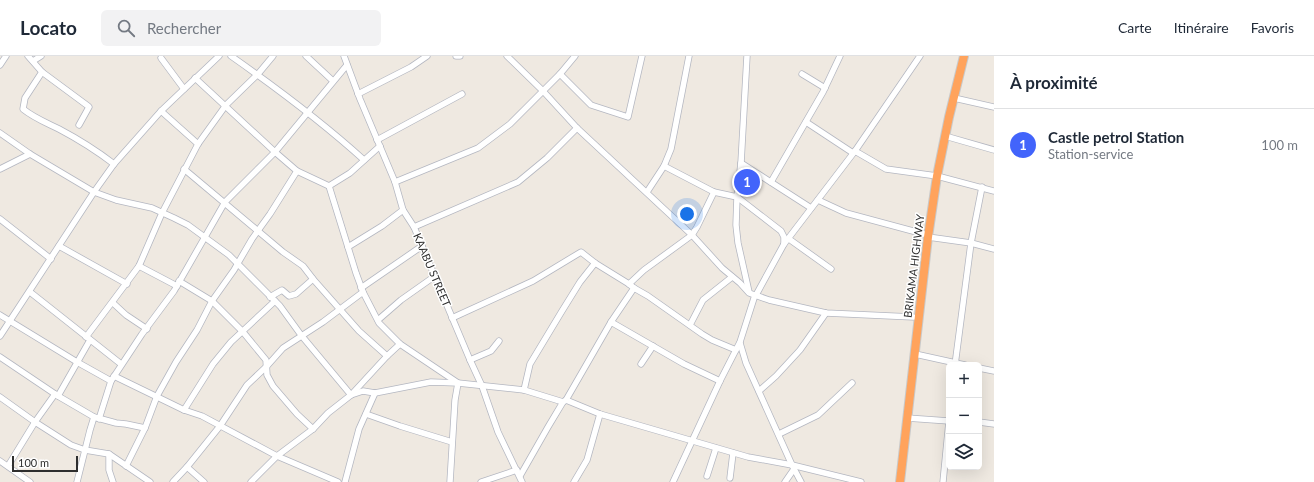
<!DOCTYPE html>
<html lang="fr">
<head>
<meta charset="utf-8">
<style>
  body { margin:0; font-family:Lato,sans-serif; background:#f2f2f3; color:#1f2937 }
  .controls { position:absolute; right:12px; bottom:12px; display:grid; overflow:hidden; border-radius:6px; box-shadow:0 4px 16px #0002 }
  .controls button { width:36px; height:36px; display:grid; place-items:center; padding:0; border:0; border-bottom:1px solid #e0e1e3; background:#fff; color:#1f2937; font:20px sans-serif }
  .scale { position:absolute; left:12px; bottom:10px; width:66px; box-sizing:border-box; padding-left:4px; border:2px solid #2e2e2e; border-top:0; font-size:11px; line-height:14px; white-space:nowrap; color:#2e2e2e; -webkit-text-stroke:3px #fff; paint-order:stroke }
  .you { position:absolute; left:687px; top:158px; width:14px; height:14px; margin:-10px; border:3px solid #fff; border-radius:50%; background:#1a73e8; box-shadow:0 0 0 6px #1a73e833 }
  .badge { display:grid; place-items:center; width:26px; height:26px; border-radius:50%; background:#4264fb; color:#fff; font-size:13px; font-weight:700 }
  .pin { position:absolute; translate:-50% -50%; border:2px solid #fff; box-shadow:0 1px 4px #0006 }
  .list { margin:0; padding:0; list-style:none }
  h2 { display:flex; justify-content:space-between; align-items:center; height:52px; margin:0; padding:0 16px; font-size:17px }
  h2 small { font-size:13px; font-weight:400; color:#747a83 }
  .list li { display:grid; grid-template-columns:26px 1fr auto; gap:12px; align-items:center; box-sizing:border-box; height:72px; padding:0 16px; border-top:1px solid #e0e1e3 }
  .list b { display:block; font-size:15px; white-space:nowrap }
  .list p { margin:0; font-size:13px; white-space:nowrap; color:#747a83 }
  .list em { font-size:13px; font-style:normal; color:#747a83 }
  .icon { flex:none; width:22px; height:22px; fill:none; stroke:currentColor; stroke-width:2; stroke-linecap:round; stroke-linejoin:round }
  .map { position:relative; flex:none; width:994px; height:426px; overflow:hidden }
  header { display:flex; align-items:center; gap:24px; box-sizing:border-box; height:56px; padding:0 20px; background:#fff; border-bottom:1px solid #e0e1e3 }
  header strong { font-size:19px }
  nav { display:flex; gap:22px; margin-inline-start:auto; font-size:14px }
  .search { width:280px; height:36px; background:#f2f2f3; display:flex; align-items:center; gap:10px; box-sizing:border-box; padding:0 14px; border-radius:6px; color:#747a83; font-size:15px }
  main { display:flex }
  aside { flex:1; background:#fff }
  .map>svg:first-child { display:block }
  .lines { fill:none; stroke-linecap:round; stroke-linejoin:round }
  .minor-casing { stroke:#b4b7c1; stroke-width:7 }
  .highway-casing { stroke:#c9c9c9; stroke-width:10 }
  .minor { stroke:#fff; stroke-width:5.5 }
  .highway { stroke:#ffa35c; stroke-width:8 }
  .labels { text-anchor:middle; stroke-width:3; stroke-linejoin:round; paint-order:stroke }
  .street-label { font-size:11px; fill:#2e2e2e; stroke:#fff }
</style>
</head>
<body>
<header>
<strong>Locato</strong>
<div class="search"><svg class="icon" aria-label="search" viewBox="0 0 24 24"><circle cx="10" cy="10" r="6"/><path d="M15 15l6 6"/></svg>Rechercher</div>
<nav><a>Carte</a><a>Itinéraire</a><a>Favoris</a></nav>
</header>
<main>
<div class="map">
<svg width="994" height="426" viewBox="0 0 994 426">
  <rect width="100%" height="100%" fill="#efe9e1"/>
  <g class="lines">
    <g class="minor-casing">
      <g id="minor">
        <path d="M 28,0 L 42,16 L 88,50 L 89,51 L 79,69"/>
        <path d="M 231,0 C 278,33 321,65 364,104"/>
        <path d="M 306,0 L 333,25"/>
        <path d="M 344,0 L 360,43 L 395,126 L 403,154 L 414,171 L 470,304 L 482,330 L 498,376 L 522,426"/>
        <path d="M 456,0 L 460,0"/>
        <path d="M 507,0 L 543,35 L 577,72 L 692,179 L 722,212 L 740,227 L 749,237 L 769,244 L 826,257 L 913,261"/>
        <path d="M 747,0 L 741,107 L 737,141 L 736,169 L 738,187 L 749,236"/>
        <path d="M 161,2 L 184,33"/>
        <path d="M 33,5 L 41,0"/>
        <path d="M 0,9 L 6,0"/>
        <path d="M 42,16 L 25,42 L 23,53 C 34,62 47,67 59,73 C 78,83 97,95 114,108"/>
        <path d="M 560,18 L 591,49 L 628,61 L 642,0"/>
        <path d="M 802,18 L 825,32"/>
        <path d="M 195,22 L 275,96 L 297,115 L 329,130 L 350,117 L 380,90"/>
        <path d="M 358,38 L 411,11 L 427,0"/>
        <path d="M 954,42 L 994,51"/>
        <path d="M 161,55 L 198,88"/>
        <path d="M 806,66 L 853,97"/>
        <path d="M 0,77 L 30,98 L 94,136 L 116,144 L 152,152 L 174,162 L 188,169 L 229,199 L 280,250 L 301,279 L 351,339"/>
        <path d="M 945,80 L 994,94"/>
        <path d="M 377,84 L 462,38"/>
        <path d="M 855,95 L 886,113 L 937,120 L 994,135"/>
        <path d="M 741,107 L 811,152"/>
        <path d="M 664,110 L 714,136 L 737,141 L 781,175 L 784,181 L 784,188 L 756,239"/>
        <path d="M 0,113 L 30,98"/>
        <path d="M 184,113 L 283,196 L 303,210 L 313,223 L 359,275 L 387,300"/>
        <path d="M 395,126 L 478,92 L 510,68 L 560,18 L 575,0"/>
        <path d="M 771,126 L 823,36 L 840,0"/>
        <path d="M 329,130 L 356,217 L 363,236 L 379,267 L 400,288 L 458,327 L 455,344 L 450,426"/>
        <path d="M 647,136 L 664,110 L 671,93 L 689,0"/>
        <path d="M 818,144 L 846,157 L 924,178"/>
        <path d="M 0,163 L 51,203"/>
        <path d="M 414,171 L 518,126 L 547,102 L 577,72"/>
        <path d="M 928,181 L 971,187 L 994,193"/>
        <path d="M 789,183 L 831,213"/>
        <path d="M 784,188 L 855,95 L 920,0"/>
        <path d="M 59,190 L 127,228"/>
        <path d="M 348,191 L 382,170 L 403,154"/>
        <path d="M 139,210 L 177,230"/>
        <path d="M 179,225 L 212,245 L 243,276 L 266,304 L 267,319 L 273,330 L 297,358 L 313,373"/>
        <path d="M 629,228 L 644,214 L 692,179 L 697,171 L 714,136"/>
        <path d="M 361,232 L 422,190"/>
        <path d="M 634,232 L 648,240 L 702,278 L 712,284 L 736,294"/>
        <path d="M 30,236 L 121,308"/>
        <path d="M 270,241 L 282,234 L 289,240 L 296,238 L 313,223"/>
        <path d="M 113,247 L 126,259 L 147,273"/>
        <path d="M 0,259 L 77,306 L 111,325"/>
        <path d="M 452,262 L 533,225 L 581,196 L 595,207 L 629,228 L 634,232 L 611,266 L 566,344"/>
        <path d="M 378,264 L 401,244 L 435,220"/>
        <path d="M 611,266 L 684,308 L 720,325"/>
        <path d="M 690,269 L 703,244 L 732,221"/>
        <path d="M 0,280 L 94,136 L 114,108 L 161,55 L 219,0"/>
        <path d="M 86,281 L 139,210 L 162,157 L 198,88 L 226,49 L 258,18 L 273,0"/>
        <path d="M 740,287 L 746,307 L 792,409 L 801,426"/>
        <path d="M 915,298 L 965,309"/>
        <path d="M 0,301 L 58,340 L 94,361 L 116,367 L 126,368 L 145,372"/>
        <path d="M 470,304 L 491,295 L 499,285"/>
        <path d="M 641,308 L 653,290"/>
        <path d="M 955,309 L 971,187 L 982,131"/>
        <path d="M 979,312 L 994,315"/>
        <path d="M 114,320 L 184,354 L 202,360 L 277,400 L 338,426"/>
        <path d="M 524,334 L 530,308 L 562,255 L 580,226 L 595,207"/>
        <path d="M 759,335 L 776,320 L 800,294 L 826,257"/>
        <path d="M 351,339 L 363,335 L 375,337 L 431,326 L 458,327 L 524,334 L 563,346 L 566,344 L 600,358 L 748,401 L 792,409 L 861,426"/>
        <path d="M 58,340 L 90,284"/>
        <path d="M 0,341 L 35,366 L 71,389 L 85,394 L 109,398 L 150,426"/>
        <path d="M 184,354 L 213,308 L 231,286 L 275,245"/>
        <path d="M 366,358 L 400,370 L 452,386"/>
        <path d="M 907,362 L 949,365"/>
        <path d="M 99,363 L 111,325 L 142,278 L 174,235 L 225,146 L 275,96 L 347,9"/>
        <path d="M 979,366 L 994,368"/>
        <path d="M 779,378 L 818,359 L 852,327"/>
        <path d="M 109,398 L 109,414 L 113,426"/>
        <path d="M 0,405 L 30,426"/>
        <path d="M 8,410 L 35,366 L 55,338"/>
        <path d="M 126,410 L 145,372 L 157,340 L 176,306 L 197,274 L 212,245 L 234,214 L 238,207 L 252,183 L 270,158 L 297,115"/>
        <path d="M 187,411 L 204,426"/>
        <path d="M 520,420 L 548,371 L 563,346"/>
        <path d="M 707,420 L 716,392"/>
        <path d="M 730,422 L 733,397"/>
        <path d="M 77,426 L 90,374 L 94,361"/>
        <path d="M 173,426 L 187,411 L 220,370 L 247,329 L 267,310 L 283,292 L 323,266 L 363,236"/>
        <path d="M 251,426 L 277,400 L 313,373 L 328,357 L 351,339 L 387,300 L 400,288"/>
        <path d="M 345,426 L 359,373 L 375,337"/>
        <path d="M 481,426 L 517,414"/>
        <path d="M 574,426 L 587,404 L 600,358"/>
        <path d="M 673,426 L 720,325 L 740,286 L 755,239"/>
        <path d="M 785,426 L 794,413"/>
        <path d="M 943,426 L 949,365"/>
      </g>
    </g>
    <g class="highway-casing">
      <path id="highway" d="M 900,426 L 928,181 L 937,120 L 949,61 L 964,0"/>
    </g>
    <use href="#minor" class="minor"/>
    <use href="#highway" class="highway"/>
  </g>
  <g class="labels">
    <g class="street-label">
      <text transform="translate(914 210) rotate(-83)" y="4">BRIKAMA HIGHWAY</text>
      <text transform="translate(432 214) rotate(67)" y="4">KAABU STREET</text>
    </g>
  </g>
</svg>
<div class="controls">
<button>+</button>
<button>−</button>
<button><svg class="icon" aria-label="layers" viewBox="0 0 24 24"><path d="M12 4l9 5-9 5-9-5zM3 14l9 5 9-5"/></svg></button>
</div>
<div class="scale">100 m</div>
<div class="you"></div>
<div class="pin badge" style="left:747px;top:126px">1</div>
</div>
<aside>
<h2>À proximité<small></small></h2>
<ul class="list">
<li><span class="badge">1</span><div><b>Castle petrol Station</b><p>Station-service</p></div><em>100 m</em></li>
</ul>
</aside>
</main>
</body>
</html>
